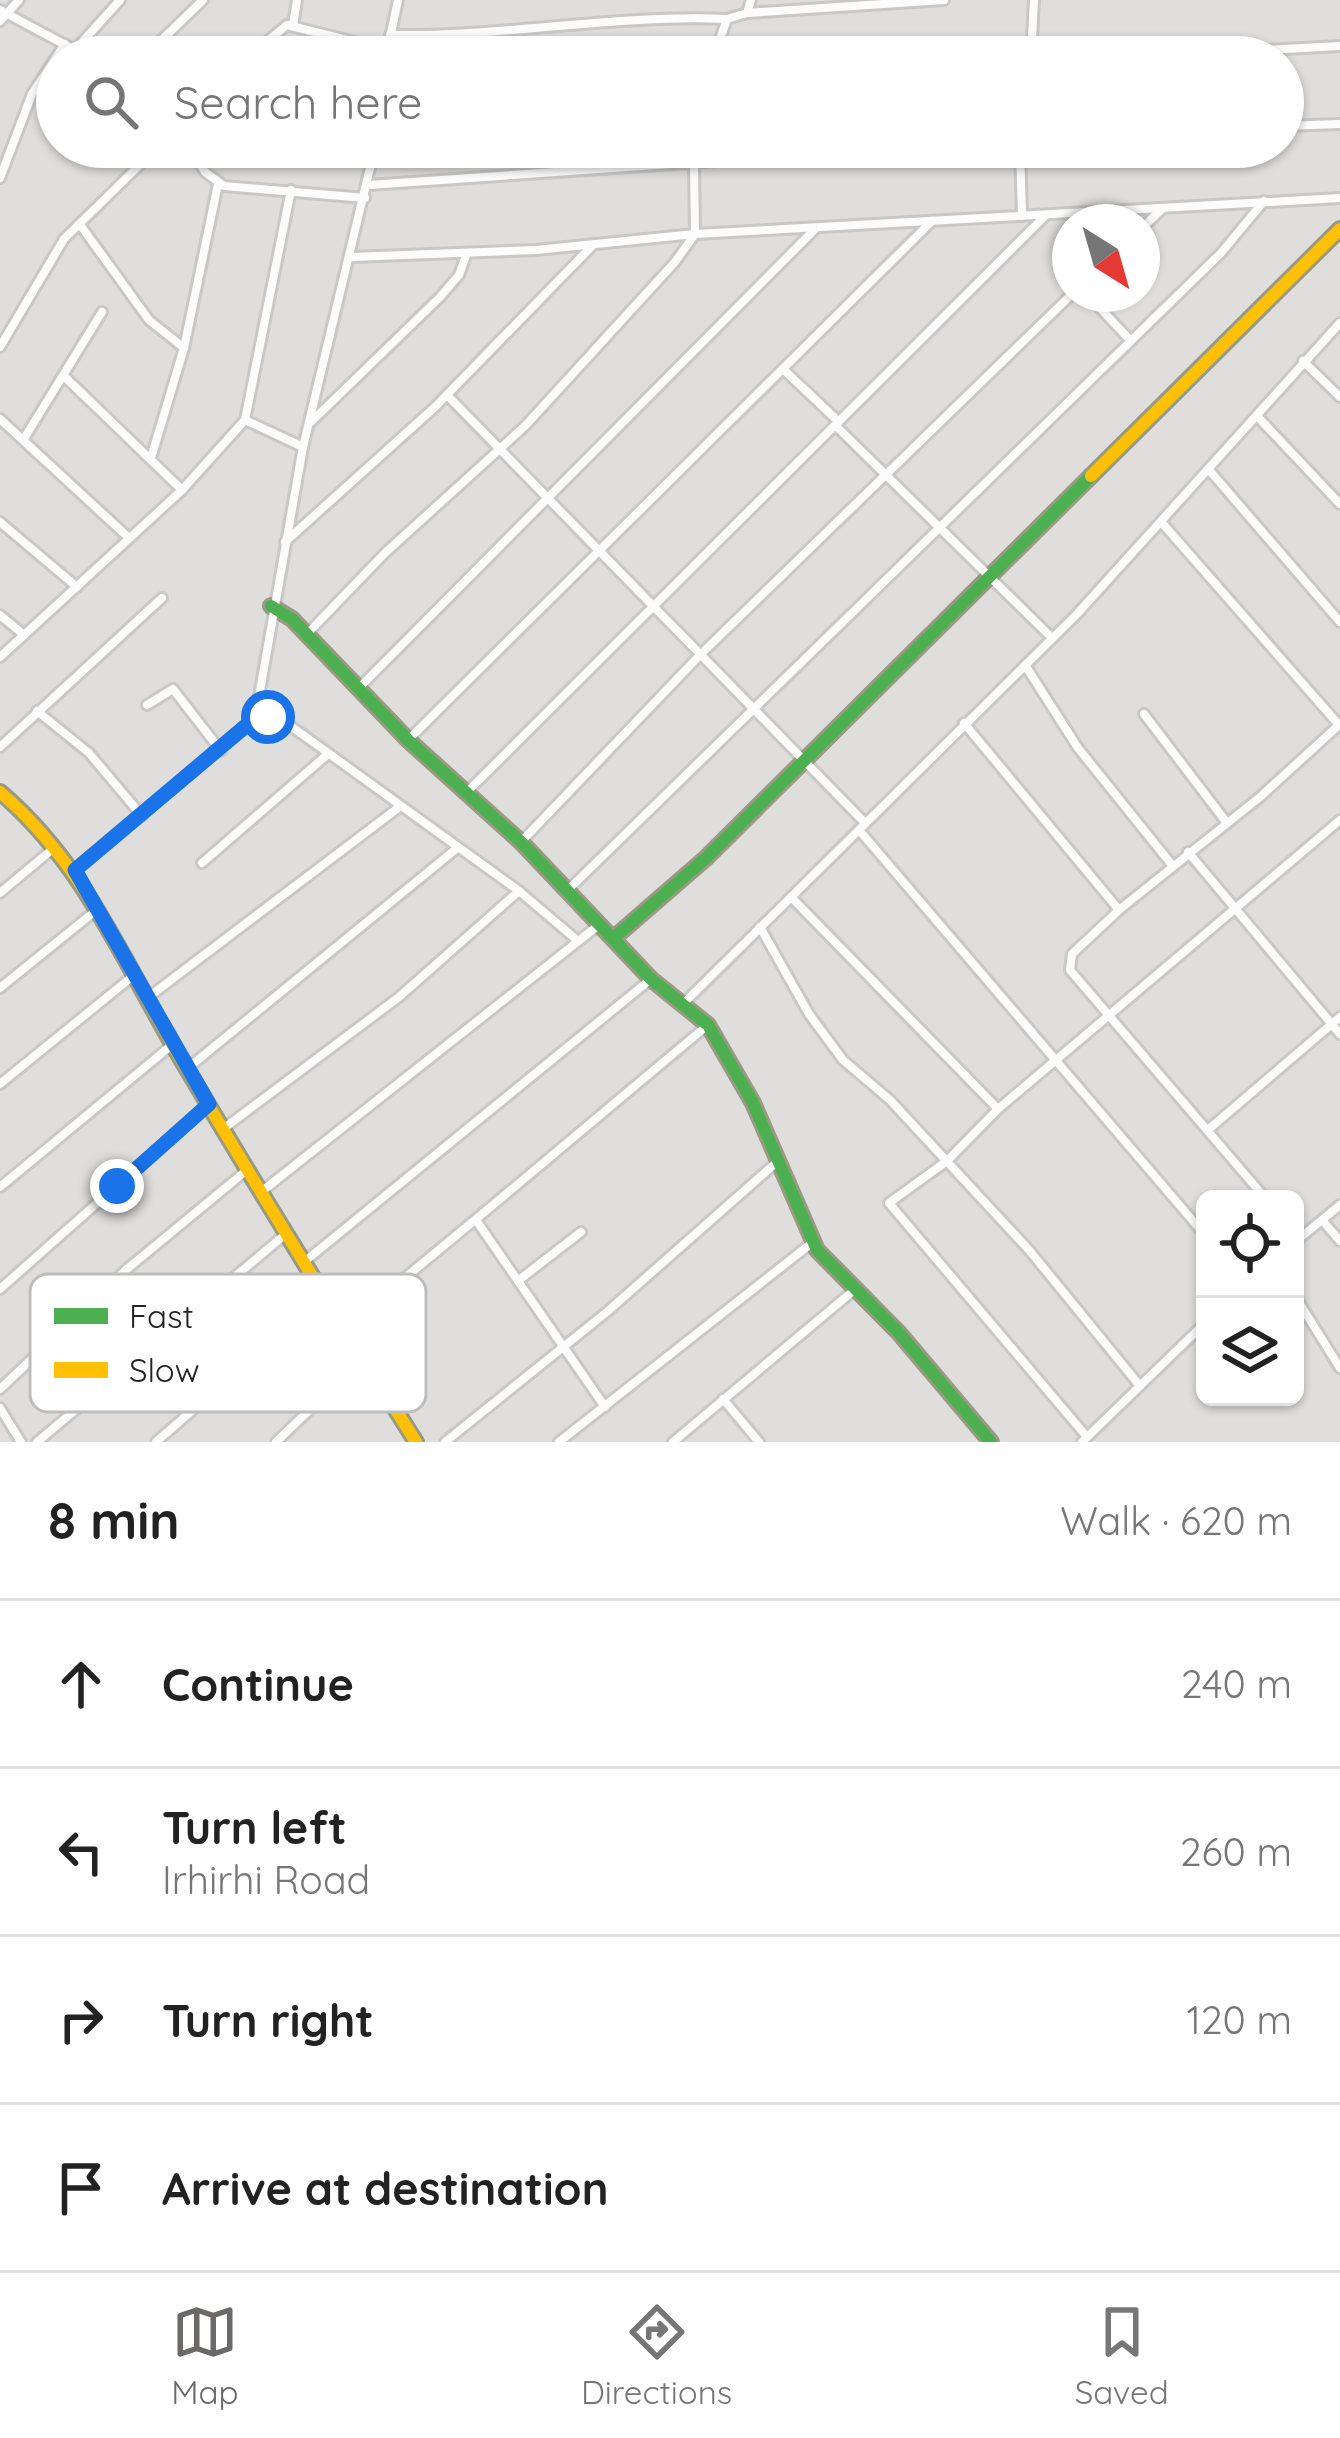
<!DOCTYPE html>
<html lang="en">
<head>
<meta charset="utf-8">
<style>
  body { margin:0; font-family:Quicksand,sans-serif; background:#f6f6f6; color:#222 }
  .controls { position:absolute; right:36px; bottom:36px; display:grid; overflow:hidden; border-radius:18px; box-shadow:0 3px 9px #0004 }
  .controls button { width:108px; height:108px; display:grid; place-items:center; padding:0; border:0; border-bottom:3px solid #e0e0e0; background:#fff; color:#222; font:60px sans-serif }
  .compass { position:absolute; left:1052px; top:204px; width:108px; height:108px; border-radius:50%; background:#fff; box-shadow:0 3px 9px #0004; rotate:143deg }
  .stop { position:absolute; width:36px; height:36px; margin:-27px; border:9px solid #1a73e8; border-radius:50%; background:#fff }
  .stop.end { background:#1a73e8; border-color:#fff; box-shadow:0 3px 12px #0008 }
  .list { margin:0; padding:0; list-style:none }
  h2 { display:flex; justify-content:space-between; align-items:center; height:156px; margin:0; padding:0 48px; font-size:51px }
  h2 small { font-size:39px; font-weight:400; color:#767676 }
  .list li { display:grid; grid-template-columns:78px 1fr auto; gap:36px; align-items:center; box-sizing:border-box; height:168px; padding:0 48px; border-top:3px solid #e0e0e0 }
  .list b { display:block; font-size:45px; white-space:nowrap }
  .list p { margin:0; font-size:39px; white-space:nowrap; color:#767676 }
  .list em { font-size:39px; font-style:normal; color:#767676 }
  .icon { flex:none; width:66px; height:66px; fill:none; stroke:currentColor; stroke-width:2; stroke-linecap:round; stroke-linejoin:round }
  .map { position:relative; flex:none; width:1340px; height:1442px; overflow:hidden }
  .search { position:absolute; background:#fff; box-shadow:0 3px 9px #0004; left:36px; right:36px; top:36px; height:132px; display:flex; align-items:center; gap:30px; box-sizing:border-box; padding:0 42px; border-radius:66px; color:#767676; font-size:45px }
  .sheet { height:828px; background:#fff }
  nav { display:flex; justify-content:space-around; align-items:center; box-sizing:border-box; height:168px; border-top:3px solid #e0e0e0; background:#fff; font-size:33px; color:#767676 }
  nav a { display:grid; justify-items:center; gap:6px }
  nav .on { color:#6a6968 }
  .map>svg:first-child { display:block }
  .residential { fill:#dfdedc; fill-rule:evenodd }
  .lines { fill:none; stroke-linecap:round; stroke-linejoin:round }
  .street-casing { stroke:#c9c8c7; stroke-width:14 }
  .fast-casing { stroke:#999a82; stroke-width:18 }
  .slow-casing { stroke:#999a82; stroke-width:18 }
  .street { stroke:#fdfcfc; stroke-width:8 }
  .fast { stroke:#4caf50; stroke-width:12 }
  .slow { stroke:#ffc107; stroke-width:12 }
  .route { stroke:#1a73e8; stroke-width:15 }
  .key { fill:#fff; stroke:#bdbdbd; stroke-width:3 }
  .key-label { font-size:33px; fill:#222 }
</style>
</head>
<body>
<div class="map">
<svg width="1340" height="1442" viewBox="0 0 1340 1442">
  <rect width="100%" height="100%" fill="#f0eeeb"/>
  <path class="residential" d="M 0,0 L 1340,0 L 1340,1442 L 0,1442 ZM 57,57 L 1283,57 L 1283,147 L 57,147 ZM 1070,222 L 1142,222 L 1142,294 L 1070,294 ZM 1205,1199 L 1295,1199 L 1295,1397 L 1205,1397 Z"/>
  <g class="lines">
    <g class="street-casing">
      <g id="street">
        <path d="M 0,10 L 88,57"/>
        <path d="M 747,13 L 944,0"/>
        <path d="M 0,21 L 19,0"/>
        <path d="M 293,25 L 297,0"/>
        <path d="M 390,35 C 503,37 614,14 727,19"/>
        <path d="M 75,50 L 120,0"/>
        <path d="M 144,57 L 203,0"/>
        <path d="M 248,57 L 287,25 L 387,50"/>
        <path d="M 386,57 L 398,0"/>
        <path d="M 714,57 L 727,19 L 747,13 L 751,0"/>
        <path d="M 1031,57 L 1034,0"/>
        <path d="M 1137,57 L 1340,46"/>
        <path d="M 1283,126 L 1340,124"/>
        <path d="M 190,147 L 205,172 L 224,186 L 365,198"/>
        <path d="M 1020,147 L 1022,216"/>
        <path d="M 0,178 L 32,94 L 65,44"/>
        <path d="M 369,185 L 917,147"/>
        <path d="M 81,226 L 149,320 L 184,348"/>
        <path d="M 1142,228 L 1161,210"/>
        <path d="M 352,257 L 536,250 L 695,234 L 1340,198"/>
        <path d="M 1087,294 L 1129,339"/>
        <path d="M 0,347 L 64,239 L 158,147"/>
        <path d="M 1303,361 L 1340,397"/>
        <path d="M 784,370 L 838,421"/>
        <path d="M 66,378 L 182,490"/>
        <path d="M 447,395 L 865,823"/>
        <path d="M 1257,416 L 1340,504"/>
        <path d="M 0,419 L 129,538"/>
        <path d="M 245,420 L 303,447"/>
        <path d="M 311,422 L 440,297 L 459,275 L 467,253"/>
        <path d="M 835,425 L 1052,638"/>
        <path d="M 25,437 L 102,312"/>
        <path d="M 151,458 L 184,348 L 218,184"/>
        <path d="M 1210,471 L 1340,622"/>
        <path d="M 0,522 L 77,587"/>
        <path d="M 285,542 L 435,407 L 593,245"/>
        <path d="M 0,615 L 24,635"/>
        <path d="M 307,634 L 385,553 L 525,426 L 675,262 L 695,234 L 694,164"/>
        <path d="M 0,657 L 182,490 L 245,420 L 291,190"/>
        <path d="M 1025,665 L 1078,748 L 1172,865"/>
        <path d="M 358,689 L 815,229"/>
        <path d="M 147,705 L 173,689 L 221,751"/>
        <path d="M 37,711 L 89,753 L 142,816"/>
        <path d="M 1144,714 L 1227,823"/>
        <path d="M 255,719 L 283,721 L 306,737 L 519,891 L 578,941"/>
        <path d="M 964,723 L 1119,910 L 1260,797 L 1339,725 L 1163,524"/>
        <path d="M 408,740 L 932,221"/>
        <path d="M 0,747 L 162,598"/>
        <path d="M 469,790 L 1046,215"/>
        <path d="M 859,830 L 1205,1235"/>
        <path d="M 521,842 L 699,656 L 1072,294"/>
        <path d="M 1188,852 L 1340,1034"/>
        <path d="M 202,863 L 328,754"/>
        <path d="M 75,870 L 255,719 L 303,447 L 375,147"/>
        <path d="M 568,890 L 1221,253 L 1264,201"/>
        <path d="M 0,893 L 55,847"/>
        <path d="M 791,897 L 998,1109"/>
        <path d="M 1119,910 L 1072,954 L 1070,970 L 1266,1199"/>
        <path d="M 760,927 L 809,1014 L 843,1060 L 890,1100 L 1029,1250 L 1140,1386"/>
        <path d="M 0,988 L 94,912"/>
        <path d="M 146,999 L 398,808"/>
        <path d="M 685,1002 L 1077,614 L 1340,323"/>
        <path d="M 188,1068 L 456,849"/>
        <path d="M 0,1084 L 133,976"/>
        <path d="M 223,1129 L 399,997 L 519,891"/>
        <path d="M 1209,1129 L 1340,1017"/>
        <path d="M 0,1187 L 173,1044"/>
        <path d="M 261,1192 L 600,924"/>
        <path d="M 1322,1220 L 1340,1241"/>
        <path d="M 478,1223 L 605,1407"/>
        <path d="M 1295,1242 L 1340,1205"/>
        <path d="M 304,1262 L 651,979"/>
        <path d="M 519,1280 L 581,1232"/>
        <path d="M 0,1289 L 208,1105"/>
        <path d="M 1295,1296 L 1340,1368"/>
        <path d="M 344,1327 C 467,1229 586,1126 708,1025"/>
        <path d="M 0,1389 L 127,1269 L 247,1170"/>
        <path d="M 723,1399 L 759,1442"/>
        <path d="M 0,1408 L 21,1442"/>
        <path d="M 1087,1437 L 889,1203 L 947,1161 L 998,1109 L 1340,820"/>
        <path d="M 37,1442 L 287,1233"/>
        <path d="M 156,1442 L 325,1295"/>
        <path d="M 276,1442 L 363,1359"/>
        <path d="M 445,1442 L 608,1311 L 778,1161"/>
        <path d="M 559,1442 L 813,1242"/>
        <path d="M 673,1442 L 853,1291"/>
        <path d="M 1082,1442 L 1205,1323"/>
      </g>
    </g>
    <g class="fast-casing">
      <g id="fast">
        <path d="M 271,606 L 292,619 L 408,740 L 521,842 L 651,979 L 708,1025 L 753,1103 L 817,1250 L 899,1333 L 991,1442"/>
        <path d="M 615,937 L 706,858 L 1091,476"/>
      </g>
    </g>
    <g class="slow-casing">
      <g id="slow">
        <path d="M 1091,476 L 1340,229"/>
        <path d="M 0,792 C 83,862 124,962 178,1054 C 255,1184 335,1314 416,1442"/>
      </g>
    </g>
    <use href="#street" class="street"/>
    <use href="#fast" class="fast"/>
    <use href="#slow" class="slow"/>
  </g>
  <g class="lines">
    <path class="route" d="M 117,1186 L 209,1104 L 75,870 L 254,719 L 268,717"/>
  </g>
  <rect x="30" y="1274" width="396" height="138" rx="18" class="key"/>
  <rect x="54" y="1308" width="54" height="16" fill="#4caf50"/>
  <rect x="54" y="1362" width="54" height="16" fill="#ffc107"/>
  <g class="key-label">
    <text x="129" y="1328">Fast</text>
    <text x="129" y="1382">Slow</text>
  </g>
</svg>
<div class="controls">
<button><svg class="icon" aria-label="locate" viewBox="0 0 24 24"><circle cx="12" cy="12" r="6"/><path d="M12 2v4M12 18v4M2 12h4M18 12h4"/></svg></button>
<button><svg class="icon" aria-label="layers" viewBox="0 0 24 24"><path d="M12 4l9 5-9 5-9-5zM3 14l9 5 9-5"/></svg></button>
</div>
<svg class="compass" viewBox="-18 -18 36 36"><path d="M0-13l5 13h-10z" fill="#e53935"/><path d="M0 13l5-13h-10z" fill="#767676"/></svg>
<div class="stop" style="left:268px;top:717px"></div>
<div class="stop end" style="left:117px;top:1186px"></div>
<div class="search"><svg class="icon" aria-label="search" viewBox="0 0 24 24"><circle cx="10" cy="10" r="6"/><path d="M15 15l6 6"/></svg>Search here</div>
</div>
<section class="sheet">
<h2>8 min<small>Walk · 620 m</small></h2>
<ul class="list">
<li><svg class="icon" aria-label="ahead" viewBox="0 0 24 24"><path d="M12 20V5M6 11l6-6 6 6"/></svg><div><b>Continue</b></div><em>240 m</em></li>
<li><svg class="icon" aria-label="left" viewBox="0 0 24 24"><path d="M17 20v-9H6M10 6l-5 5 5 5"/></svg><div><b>Turn left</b><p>Irhirhi Road</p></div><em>260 m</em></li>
<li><svg class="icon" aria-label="right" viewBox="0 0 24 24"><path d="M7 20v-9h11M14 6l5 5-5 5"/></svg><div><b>Turn right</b></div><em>120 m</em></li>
<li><svg class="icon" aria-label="arrive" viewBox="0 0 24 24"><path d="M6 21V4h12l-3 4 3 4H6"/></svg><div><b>Arrive at destination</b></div></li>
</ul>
</section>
<nav>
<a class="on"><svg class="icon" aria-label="map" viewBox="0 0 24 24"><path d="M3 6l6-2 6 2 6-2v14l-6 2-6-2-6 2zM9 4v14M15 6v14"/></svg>Map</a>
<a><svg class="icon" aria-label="directions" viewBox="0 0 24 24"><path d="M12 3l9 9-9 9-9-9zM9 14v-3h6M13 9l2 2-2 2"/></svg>Directions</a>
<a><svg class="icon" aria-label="saved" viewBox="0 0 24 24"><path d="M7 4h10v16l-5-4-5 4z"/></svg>Saved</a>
</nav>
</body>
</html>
